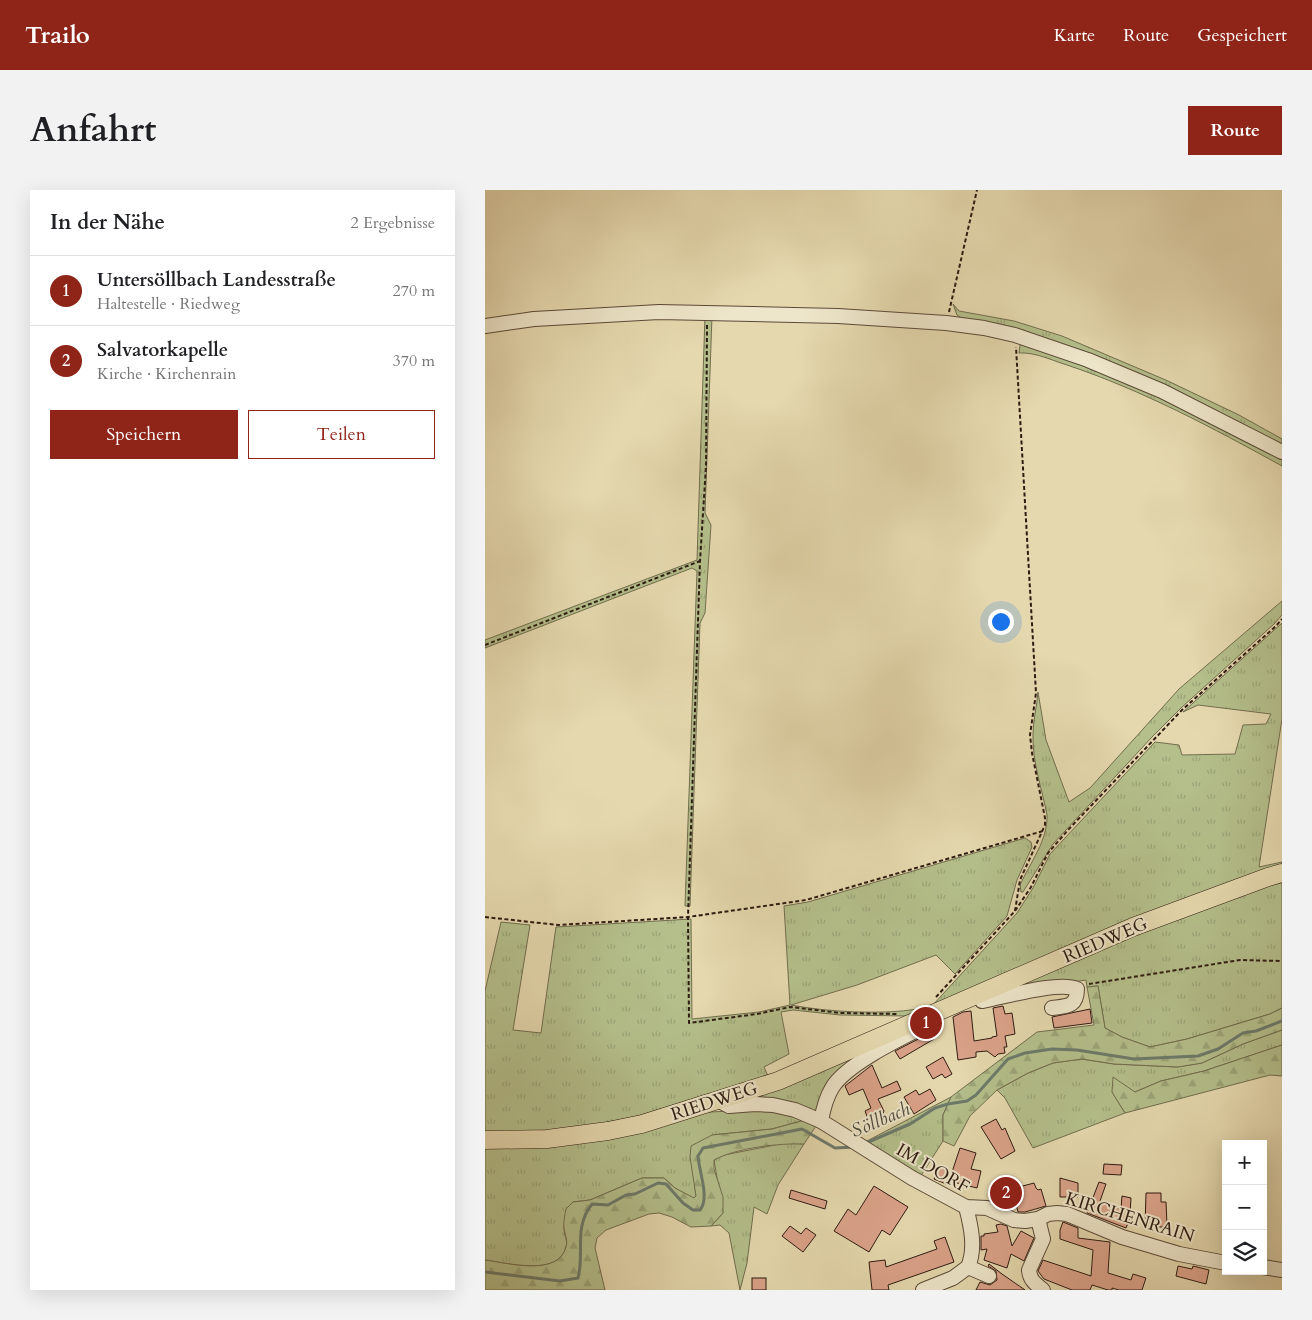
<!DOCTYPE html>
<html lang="de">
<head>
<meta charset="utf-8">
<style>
  body { margin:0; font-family:Cardo,serif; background:#f2f2f2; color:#202124 }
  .controls { position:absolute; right:15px; bottom:15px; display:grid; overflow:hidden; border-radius:0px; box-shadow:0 5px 20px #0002 }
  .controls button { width:45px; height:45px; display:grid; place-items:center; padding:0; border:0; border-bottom:1px solid #e0e0e0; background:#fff; color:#202124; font:25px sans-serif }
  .you { position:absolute; left:515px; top:431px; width:18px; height:18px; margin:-12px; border:4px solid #fff; border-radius:50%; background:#1a73e8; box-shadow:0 0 0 8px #1a73e833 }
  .badge { display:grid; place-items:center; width:32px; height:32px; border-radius:50%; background:#8f2418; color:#fff; font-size:16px; font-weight:700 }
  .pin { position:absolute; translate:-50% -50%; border:2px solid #fff; box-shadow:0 1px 5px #0006 }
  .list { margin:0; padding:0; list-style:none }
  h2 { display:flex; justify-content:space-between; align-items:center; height:65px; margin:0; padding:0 20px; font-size:21px }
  h2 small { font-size:16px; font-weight:400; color:#757577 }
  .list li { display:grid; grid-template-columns:32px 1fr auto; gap:15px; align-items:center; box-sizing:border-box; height:70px; padding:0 20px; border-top:1px solid #e0e0e0 }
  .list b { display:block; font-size:19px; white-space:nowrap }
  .list p { margin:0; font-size:16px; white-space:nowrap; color:#757577 }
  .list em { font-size:16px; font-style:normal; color:#757577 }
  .actions { display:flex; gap:10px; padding:15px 20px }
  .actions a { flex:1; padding:11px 0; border:1px solid #8f2418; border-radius:0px; text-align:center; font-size:18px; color:#8f2418 }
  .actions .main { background:#8f2418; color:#fff }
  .icon { flex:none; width:28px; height:28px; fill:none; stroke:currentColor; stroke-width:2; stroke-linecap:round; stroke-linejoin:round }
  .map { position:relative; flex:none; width:797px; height:1100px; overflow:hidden; border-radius:0px }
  header { display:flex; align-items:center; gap:30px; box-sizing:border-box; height:70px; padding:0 25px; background:#8f2418; color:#fff }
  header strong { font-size:24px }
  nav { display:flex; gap:28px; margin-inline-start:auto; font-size:18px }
  .intro { display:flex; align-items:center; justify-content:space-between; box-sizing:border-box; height:120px; padding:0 30px }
  h1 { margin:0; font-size:35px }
  .button { padding:12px 22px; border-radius:0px; background:#8f2418; color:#fff; font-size:18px; font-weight:700 }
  main { display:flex; gap:30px; padding:0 30px }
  aside { flex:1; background:#fff; border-radius:0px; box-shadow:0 5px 20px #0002 }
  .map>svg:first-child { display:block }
  .grass { fill:url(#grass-tufts); stroke:#716d4e }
  .forest { fill:url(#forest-firs); stroke:#716d4e }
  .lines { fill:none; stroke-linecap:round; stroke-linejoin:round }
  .stream { stroke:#6c7a6b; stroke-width:3 }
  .building { fill:#dba38a; stroke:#2e1b11 }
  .minor-casing { stroke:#5c4a38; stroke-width:16 }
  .major-casing { stroke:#2e1b11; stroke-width:19 }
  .path { stroke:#2e1b11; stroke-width:2; stroke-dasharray:4 2.5; stroke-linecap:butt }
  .minor { stroke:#eee6ca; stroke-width:14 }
  .major { stroke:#e5d8ae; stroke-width:18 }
  .labels { text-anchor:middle; stroke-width:4; stroke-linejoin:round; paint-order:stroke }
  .street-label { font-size:18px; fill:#2e1b11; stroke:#eee6ca }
  .water-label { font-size:19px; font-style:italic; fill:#4d4b3e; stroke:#eee6ca }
</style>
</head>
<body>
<header>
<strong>Trailo</strong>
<nav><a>Karte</a><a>Route</a><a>Gespeichert</a></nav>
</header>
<div class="intro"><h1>Anfahrt</h1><a class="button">Route</a></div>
<main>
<aside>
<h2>In der Nähe<small>2 Ergebnisse</small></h2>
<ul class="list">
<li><span class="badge">1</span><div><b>Untersöllbach Landesstraße</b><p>Haltestelle · Riedweg</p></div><em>270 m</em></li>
<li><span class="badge">2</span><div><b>Salvatorkapelle</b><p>Kirche · Kirchenrain</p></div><em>370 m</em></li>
</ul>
<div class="actions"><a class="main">Speichern</a><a>Teilen</a></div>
</aside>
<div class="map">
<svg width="797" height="1100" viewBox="0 0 797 1100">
  <defs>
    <pattern id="grass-tufts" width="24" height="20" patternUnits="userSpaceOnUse" patternTransform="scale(1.25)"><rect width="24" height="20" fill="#b4bf8b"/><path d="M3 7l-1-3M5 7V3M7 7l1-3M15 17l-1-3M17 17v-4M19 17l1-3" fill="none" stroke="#9ba477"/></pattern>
    <pattern id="forest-firs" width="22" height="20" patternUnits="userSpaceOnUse" patternTransform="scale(1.25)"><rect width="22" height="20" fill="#b4bf8b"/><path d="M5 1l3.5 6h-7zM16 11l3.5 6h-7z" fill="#9ba477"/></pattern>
  </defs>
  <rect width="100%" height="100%" fill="#e5d8ae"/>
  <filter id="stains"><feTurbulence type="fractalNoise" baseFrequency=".004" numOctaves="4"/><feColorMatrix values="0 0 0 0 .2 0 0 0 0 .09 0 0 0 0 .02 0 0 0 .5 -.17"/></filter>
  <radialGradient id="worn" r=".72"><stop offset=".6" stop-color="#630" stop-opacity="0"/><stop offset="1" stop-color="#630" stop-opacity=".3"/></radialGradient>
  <g class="grass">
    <path d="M 468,114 L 474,121 L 529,131 L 577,146 L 683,191 L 754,225 L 797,249 L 797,259 L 679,199 L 478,129 L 472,125 Z"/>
    <path d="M 220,125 L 227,126 L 220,323 L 226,335 L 220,423 L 215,433 L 205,716 L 200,716 L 212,381 L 207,378 L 0,458 L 0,450 L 212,370 Z"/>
    <path d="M 538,152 L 676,204 L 797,266 L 797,276 C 728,238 657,200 582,175 C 566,170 550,162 534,163 L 535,155 Z"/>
    <path d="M 797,411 L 797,425 L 789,434 L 696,518 L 667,547 L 568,654 L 538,702 L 536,702 L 535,695 C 545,673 563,650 562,625 C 557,599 547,571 548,544 C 548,530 552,516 553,502 L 561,550 L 584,612 L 605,598 L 694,499 Z"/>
    <path d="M 797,433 L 797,529 L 774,677 L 797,672 L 797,679 L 447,816 L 532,723 L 548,698 L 565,664 L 670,552 L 694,555 L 697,565 L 750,564 L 758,535 L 781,534 L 786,524 L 713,515 L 698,522 Z"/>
    <path d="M 540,648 L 546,652 L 547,657 L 532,690 L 522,726 L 470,784 L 451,765 L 372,795 L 306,815 C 342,822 397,825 433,819 L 431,823 L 424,826 L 355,825 L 308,820 L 296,822 L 304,864 L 279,877 L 283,886 L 153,926 L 89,939 L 0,943 L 0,801 L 16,732 L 45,735 L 28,840 L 56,843 L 71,737 L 206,729 L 207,829 L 274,822 L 305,815 L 299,716 L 323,712 Z"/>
    <path d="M 797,689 L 797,818 L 785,824 L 702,849 L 665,857 L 637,847 L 620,838 L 613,796 L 602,797 L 601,790 L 500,805 L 699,722 Z"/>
    <path d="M 797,840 L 797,855 L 719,881 L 676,891 L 650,902 L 627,902 L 640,923 L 548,958 L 520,908 L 512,900 L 543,883 L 568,873 L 596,869 L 629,874 L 692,877 L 717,873 L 758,854 Z"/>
    <path d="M 406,847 L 362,874 L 348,886 L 334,919 L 330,922 L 249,911 Z"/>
    <path d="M 466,907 L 458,925 L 458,951 L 435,987 L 380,952 Z"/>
    <path d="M 287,919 L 320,930 L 287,939 L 227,945 L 209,989 L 211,1006 L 208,1009 L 190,998 L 179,988 L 157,988 L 105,1010 L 88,1012 C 86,1020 79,1030 79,1038 C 79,1045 83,1051 81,1057 C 74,1087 22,1073 0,1070 L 0,954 L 205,923 Z"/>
    <path d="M 300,953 L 319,954 L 293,995 L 282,1024 L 269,1017 L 262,1073 L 255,1100 L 244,1043 L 235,1035 L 226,1036 L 238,1023 L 229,970 L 239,965 Z"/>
  </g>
  <g class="forest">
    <path d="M 613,796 L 620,838 L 637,847 L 665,857 L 702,849 L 785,824 L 797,818 L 797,840 L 758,854 L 717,873 L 693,877 L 629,874 L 597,869 L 568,873 L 543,883 L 512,900 L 485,926 L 469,956 L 458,951 L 458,925 L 466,907 L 552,842 L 609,835 L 602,797 Z"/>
    <path d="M 797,855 L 797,886 L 785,885 L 640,923 L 627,902 L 628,887 L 650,902 L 676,891 L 719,881 Z"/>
    <path d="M 320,930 L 331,936 L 319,954 C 294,953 251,958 229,970 L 229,979 L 238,1007 L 238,1023 L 226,1036 L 206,1037 L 187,1027 L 174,1023 L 164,1024 L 121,1040 L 112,1048 L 110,1058 L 120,1100 L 0,1100 L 0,1070 C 23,1073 73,1087 81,1057 C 83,1051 80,1045 79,1038 C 78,1032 80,1025 81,1019 L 88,1012 L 105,1010 L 157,988 L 179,988 L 190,998 L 209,1008 L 211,1006 L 205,967 L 206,956 L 227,945 L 287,939 Z"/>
  </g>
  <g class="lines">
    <g class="stream">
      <path d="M 381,953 L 425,934 L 450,918 L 463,914 L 482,911 L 491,905 L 523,869 L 540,863 L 567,859 L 592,860 L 649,869 L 713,866 L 733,859 L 758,843 L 771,841 L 797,831"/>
      <path d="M 0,1082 L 75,1091 L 93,1088 C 100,1062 88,1038 107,1014 L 123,1015 L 141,1005 L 150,1004 L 173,993 L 181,994 L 198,1013 L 208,1020 L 215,1020 C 225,1008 214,982 213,966 L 218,958 L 317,939 L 350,958 L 370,957"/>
    </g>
  </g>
  <g class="building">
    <path d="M 518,816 L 520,824 L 527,823 L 530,844 L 520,846 L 522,857 L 519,857 L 520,863 L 513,864 L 510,867 L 502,861 L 491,862 L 491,867 L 473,870 L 468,827 L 478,822 L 486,821 L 489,851 L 507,848 L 507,847 L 512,846 L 508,818 Z"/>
    <path d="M 605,819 L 607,833 L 569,838 L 567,827 Z"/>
    <path d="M 445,843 L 449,849 L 415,869 L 410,861 Z"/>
    <path d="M 458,867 L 467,884 L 460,888 L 457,884 L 448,889 L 441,877 Z"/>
    <path d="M 387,875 L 397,898 L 412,891 L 416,900 L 393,909 L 399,921 L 397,926 L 399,930 L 389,934 L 387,930 L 383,929 L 380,921 L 386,918 L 378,899 L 364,905 L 360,896 Z"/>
    <path d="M 445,899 L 451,910 L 429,924 L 419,907 L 431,900 L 434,905 Z"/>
    <path d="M 511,929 L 517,940 L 520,938 L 530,961 L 516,969 L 496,937 Z"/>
    <path d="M 475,958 L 491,963 L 486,979 L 496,981 L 492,998 L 468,992 L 466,996 L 449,989 L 455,976 L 467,982 Z"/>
    <path d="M 619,974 L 637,975 L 636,985 L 618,984 Z"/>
    <path d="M 575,988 L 593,993 L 593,1007 L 575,1007 Z"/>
    <path d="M 614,992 L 621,994 L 615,1011 L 636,1019 L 637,1006 L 646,1008 L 645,1023 L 647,1023 L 641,1038 L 602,1023 Z"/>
    <path d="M 549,993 L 551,998 L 553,1000 L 556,999 L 561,1016 L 540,1022 L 533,1022 L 529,1006 L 512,1012 L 509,1003 L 527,996 L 533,995 L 534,997 Z"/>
    <path d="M 389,996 L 423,1017 L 405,1045 L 397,1040 L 384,1062 L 349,1041 L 363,1019 L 371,1025 Z"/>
    <path d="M 306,1000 L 342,1011 L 340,1019 L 304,1008 Z"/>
    <path d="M 661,1003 L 676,1003 L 676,1012 L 681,1012 L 682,1035 L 684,1037 L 660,1037 Z"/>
    <path d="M 578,1032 L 593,1038 L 593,1048 L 625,1052 L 623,1083 L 646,1090 L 648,1084 L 661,1088 L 657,1100 L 634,1100 L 627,1098 L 627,1100 L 623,1100 L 607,1095 L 605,1100 L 587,1100 L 559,1089 L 553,1081 L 558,1070 L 606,1086 L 608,1060 L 575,1049 L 575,1040 Z"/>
    <path d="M 516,1034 L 522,1036 L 527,1056 L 536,1041 L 549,1048 L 539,1071 L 526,1064 L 522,1078 L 499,1070 L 502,1059 L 496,1060 L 496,1046 L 499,1046 L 499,1044 L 513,1042 L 511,1035 Z"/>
    <path d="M 305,1036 L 316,1044 L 321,1038 L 331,1045 L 318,1062 L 297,1046 Z"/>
    <path d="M 460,1047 L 469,1072 L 403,1095 L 404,1100 L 387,1100 L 384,1072 L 400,1070 L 401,1077 L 452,1059 L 449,1051 Z"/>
    <path d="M 504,1074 L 517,1084 L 540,1100 L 491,1100 L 495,1092 L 505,1095 L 512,1090 L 511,1081 L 503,1076 Z"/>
    <path d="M 693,1076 L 707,1079 L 708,1076 L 724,1080 L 721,1094 L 691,1086 Z"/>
    <rect x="267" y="1088" width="14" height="12"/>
  </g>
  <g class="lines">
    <g class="minor-casing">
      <g id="minor">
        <path d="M 0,136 L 49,129 L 174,122 L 353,126 L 461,133 L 499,138 L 530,145 L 603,170 L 677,201 L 797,262"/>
        <path d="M 492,804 L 497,811 C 520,807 573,791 592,799 C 592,817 582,816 567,818"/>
        <path d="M 233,910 L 244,916 L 270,914 L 288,915 L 310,920 L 336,931 L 427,988 L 481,1017 L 502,1018 L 529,1030 L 540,1031 L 553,1029 L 563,1024 L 572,1023 L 582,1024 L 637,1047 L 694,1064 L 741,1073"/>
        <path d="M 336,931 C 338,920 341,908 347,898 C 361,874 420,846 446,833"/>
        <path d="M 553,1029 L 558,1049 L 544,1080 C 545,1091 551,1094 558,1100"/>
        <path d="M 483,1077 L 504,1086"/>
        <path d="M 778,1077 L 797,1080"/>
        <path d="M 438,1100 L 468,1088 L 483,1077 C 491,1058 486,1036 481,1017"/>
      </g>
    </g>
    <g class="major-casing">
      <path id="major" d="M 0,950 L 62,949 L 123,941 L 157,934 L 233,910 L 293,891 L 648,737 L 783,687 L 797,683"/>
    </g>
    <g class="path">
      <path d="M 464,122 L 492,0"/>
      <path d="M 222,135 L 221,276 L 215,371 L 203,727 L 204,833 L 272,824 L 305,817 L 356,823 L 412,824"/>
      <path d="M 0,455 L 215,371"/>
      <path d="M 530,721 L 535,690 L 560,635 L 560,628 L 547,563 L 545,545 L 551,503 L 531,157"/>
      <path d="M 0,727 L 73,735 L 203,727 L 321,710 L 558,641"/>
      <path d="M 604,794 L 755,770 L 797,771"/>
      <path d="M 451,807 L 530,721 L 546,697 L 563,663 L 583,640 L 697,520 L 791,436 L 797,429"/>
    </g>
    <use href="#minor" class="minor"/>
    <use href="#major" class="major"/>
  </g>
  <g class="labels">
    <g class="street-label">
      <text transform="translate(620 750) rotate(-23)" y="6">RIEDWEG</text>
      <text transform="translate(229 911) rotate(-18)" y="6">RIEDWEG</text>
      <text transform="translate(448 978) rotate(30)" y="6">IM DORF</text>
      <text transform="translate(645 1027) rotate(17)" y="6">KIRCHENRAIN</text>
    </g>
    <g class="water-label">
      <text transform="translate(395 929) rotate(-23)" y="7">Söllbach</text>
    </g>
  </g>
  <rect width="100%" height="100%" filter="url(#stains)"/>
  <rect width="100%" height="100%" fill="url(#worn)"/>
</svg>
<div class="controls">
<button>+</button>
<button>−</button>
<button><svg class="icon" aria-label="layers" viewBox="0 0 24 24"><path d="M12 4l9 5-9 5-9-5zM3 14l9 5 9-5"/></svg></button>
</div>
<div class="you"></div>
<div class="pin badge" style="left:441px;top:833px">1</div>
<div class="pin badge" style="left:521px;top:1003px">2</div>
</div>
</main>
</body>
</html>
